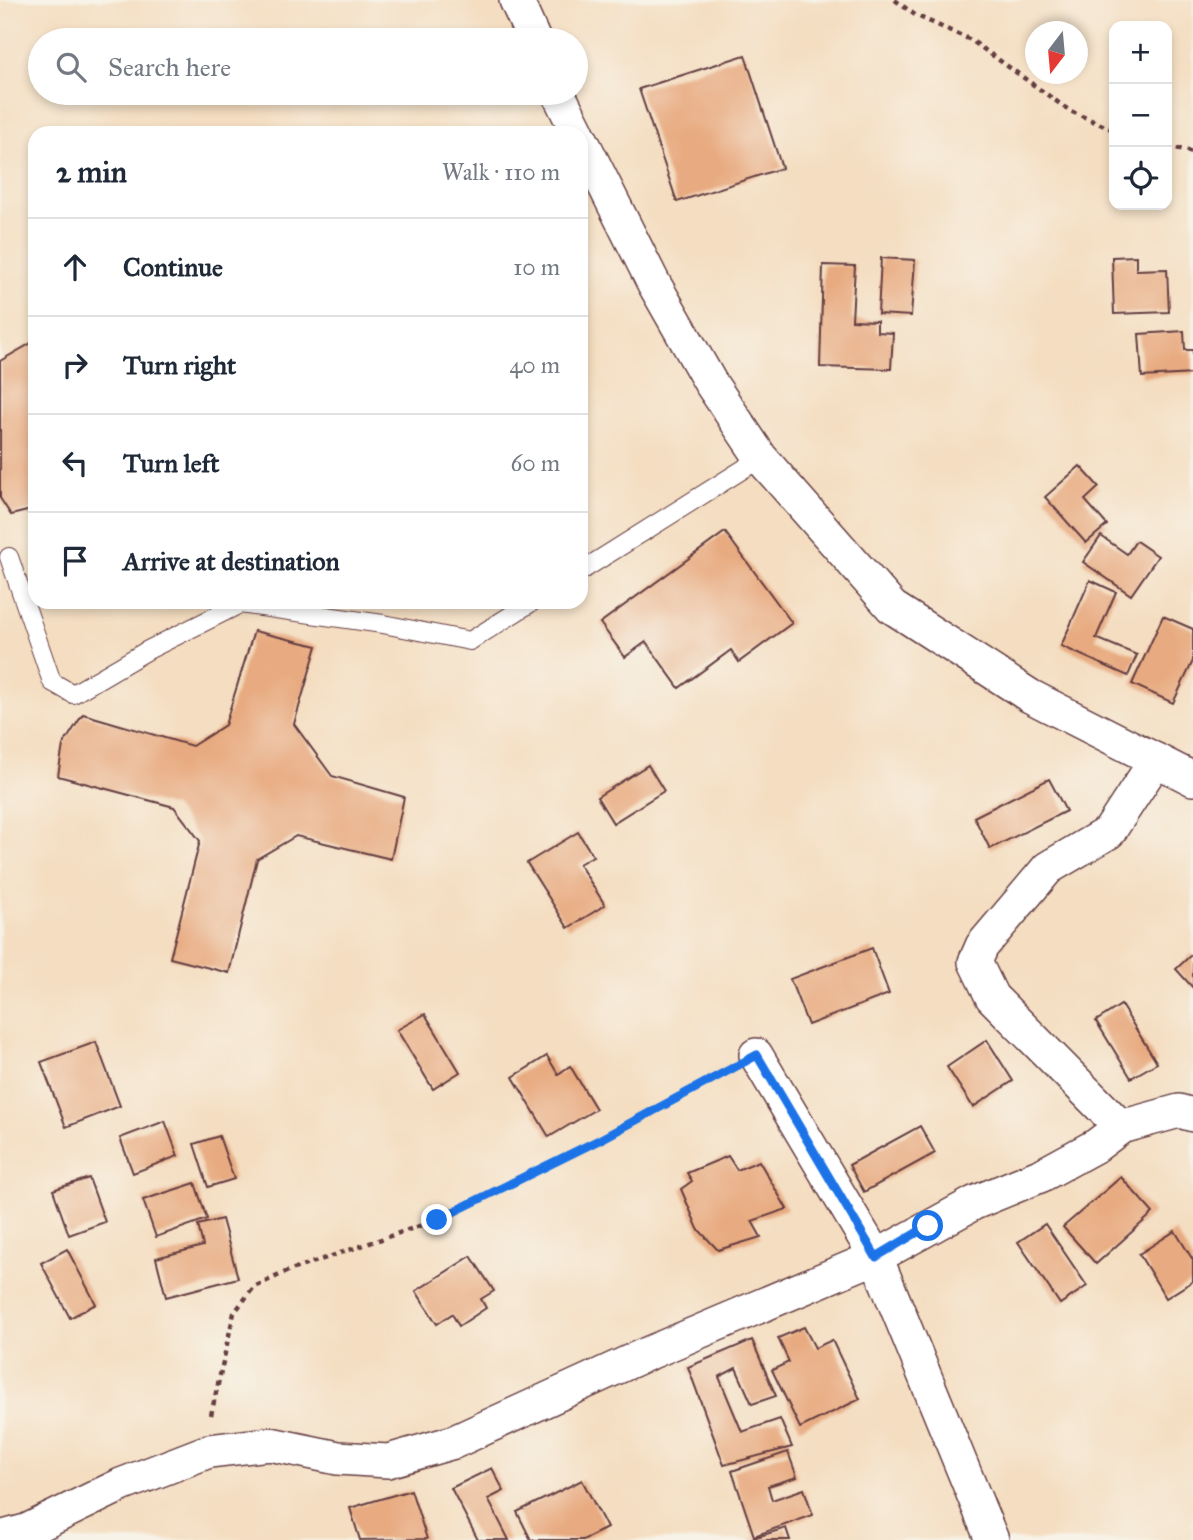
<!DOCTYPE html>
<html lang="en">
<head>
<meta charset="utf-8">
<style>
  body { margin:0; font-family:"IM FELL Great Primer",serif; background:#f2f2f3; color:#1f2937 }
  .controls { position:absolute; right:21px; top:21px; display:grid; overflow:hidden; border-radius:14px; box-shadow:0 4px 10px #0003 }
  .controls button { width:63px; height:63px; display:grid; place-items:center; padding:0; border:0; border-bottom:2px solid #e0e1e3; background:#fff; color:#1f2937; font:35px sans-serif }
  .compass { position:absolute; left:1025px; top:21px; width:63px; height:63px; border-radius:50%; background:#fff; box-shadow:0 4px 10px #0003; rotate:196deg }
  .stop { position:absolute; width:21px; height:21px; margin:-16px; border:5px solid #1a73e8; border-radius:50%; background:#fff }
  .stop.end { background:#1a73e8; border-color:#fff; box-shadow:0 2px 7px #0008 }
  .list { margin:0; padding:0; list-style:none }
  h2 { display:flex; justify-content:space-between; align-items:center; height:91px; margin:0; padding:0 28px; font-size:30px }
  h2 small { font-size:23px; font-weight:400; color:#747a83 }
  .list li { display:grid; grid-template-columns:46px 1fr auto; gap:21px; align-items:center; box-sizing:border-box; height:98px; padding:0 28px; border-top:2px solid #e0e1e3 }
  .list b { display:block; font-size:26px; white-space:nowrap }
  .list em { font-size:23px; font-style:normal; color:#747a83 }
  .icon { flex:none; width:38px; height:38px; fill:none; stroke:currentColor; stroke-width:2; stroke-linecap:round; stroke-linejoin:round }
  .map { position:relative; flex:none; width:1193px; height:1540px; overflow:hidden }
  .search { position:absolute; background:#fff; box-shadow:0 4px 10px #0003; left:28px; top:28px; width:560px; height:77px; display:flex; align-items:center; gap:18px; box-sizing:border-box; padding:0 24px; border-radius:38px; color:#747a83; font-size:26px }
  .panel { position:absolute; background:#fff; box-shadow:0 4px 10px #0003; left:28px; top:126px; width:560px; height:483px; border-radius:21px }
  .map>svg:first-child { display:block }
  .building { fill:#e8aa80 }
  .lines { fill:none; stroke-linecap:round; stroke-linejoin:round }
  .service-casing { stroke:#643c41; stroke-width:20 }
  .minor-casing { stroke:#643c41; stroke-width:36 }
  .path { stroke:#643c41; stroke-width:4.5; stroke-dasharray:5 5; stroke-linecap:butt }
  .service { stroke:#fff; stroke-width:18 }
  .minor { stroke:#fff; stroke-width:33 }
  .route { stroke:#1a73e8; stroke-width:9 }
</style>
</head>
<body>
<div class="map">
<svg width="1193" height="1540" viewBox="0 0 1193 1540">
  <rect width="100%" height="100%" fill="#f7f3e8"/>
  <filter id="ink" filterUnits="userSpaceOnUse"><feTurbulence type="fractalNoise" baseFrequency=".0143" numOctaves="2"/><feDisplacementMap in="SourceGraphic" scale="14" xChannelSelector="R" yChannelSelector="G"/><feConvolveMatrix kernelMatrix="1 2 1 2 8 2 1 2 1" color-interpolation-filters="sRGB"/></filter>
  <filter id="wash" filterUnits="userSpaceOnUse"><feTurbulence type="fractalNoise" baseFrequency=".00686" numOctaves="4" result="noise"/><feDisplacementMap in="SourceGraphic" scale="28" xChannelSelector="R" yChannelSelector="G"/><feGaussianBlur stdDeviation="1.57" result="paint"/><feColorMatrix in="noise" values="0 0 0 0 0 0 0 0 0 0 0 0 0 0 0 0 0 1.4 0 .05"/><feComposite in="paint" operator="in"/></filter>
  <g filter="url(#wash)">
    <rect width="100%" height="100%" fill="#f4ddc0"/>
    <g id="blocks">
      <g class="building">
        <path d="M 745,55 L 782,168 L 677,202 L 639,89 Z"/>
        <path d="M 1136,256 L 1136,270 L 1167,269 L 1169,312 L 1114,314 L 1112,257 Z"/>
        <path d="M 881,258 L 915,260 L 911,316 L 878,314 Z"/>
        <path d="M 823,265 L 855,266 L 852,320 L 877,321 L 877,332 L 893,333 L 891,369 L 820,367 Z"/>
        <path d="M 1184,331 L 1185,350 L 1193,350 L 1193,374 L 1142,377 L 1139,334 Z"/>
        <path d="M 35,341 L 35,509 L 11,515 L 0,498 L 0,361 Z"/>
        <path d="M 1080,466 L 1099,487 L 1085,500 L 1107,525 L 1086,543 L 1045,497 Z"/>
        <path d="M 725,532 L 792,623 L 739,662 L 731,650 L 679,688 L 646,642 L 625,657 L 600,623 Z"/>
        <path d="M 1101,536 L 1127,554 L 1136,541 L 1158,556 L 1131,595 L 1083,562 Z"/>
        <path d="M 1090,580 L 1116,592 L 1096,638 L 1137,655 L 1128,676 L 1061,646 Z"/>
        <path d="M 1163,616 L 1193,629 L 1193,661 L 1173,703 L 1132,684 Z"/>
        <path d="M 254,631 L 317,646 L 294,724 L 332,776 L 404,797 L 391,859 L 296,836 L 257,859 L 229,973 L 170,958 L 200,841 L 174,807 L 58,776 L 63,745 L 83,714 L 192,746 L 225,725 Z"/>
        <path d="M 648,765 L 664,791 L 613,823 L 597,797 Z"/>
        <path d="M 1049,779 L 1066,811 L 990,849 L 974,817 Z"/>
        <path d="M 578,832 L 593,856 L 579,864 L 605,905 L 568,928 L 527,863 Z"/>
        <path d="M 872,948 L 889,994 L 808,1025 L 790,979 Z"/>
        <path d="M 1193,953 L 1193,988 L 1176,969 Z"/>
        <path d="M 1121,1005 L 1157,1063 L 1131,1078 L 1096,1021 Z"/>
        <path d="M 425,1014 L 460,1072 L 433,1089 L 397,1030 Z"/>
        <path d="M 987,1040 L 1013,1081 L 973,1107 L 947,1067 Z"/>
        <path d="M 96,1042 L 120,1106 L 66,1127 L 41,1062 Z"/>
        <path d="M 547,1056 L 558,1074 L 570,1066 L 596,1109 L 549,1137 L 513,1077 Z"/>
        <path d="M 165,1121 L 178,1156 L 133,1173 L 120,1138 Z"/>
        <path d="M 920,1126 L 935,1153 L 864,1192 L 849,1165 Z"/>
        <path d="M 219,1136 L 234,1179 L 208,1187 L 194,1144 Z"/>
        <path d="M 728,1156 L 737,1170 L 759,1161 L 787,1209 L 752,1221 L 761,1237 L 718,1250 L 698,1229 L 681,1189 L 692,1181 L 687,1173 Z"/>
        <path d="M 1121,1177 L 1153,1213 L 1096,1264 L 1063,1227 Z"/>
        <path d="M 89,1178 L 105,1222 L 69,1235 L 53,1190 Z"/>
        <path d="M 195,1183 L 207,1219 L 156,1237 L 143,1200 Z"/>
        <path d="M 222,1219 L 238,1278 L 166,1297 L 156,1258 L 203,1246 L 198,1225 Z"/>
        <path d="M 1045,1224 L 1087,1286 L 1060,1304 L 1018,1242 Z"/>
        <path d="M 1175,1231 L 1193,1260 L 1193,1281 L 1166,1298 L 1139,1254 Z"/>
        <path d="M 67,1249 L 96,1304 L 70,1318 L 41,1263 Z"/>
        <path d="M 471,1256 L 494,1291 L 481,1299 L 486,1308 L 459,1326 L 452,1314 L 437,1324 L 416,1291 Z"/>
        <path d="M 804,1327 L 815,1348 L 832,1340 L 860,1399 L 800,1428 L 772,1370 L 789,1362 L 778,1338 Z"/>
        <path d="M 752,1340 L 776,1396 L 752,1404 L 736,1368 L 719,1377 L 742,1432 L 780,1419 L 792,1447 L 724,1465 L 688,1367 Z"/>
        <path d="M 788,1452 L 797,1477 L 768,1486 L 772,1500 L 804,1489 L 813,1515 L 754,1536 L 732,1471 Z"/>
        <path d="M 492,1468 L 504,1491 L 488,1499 L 509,1540 L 478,1540 L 451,1488 Z"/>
        <path d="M 582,1480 L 607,1528 L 583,1540 L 531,1540 L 517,1512 Z"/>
        <path d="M 411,1490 L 427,1539 L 360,1540 L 350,1508 Z"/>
        <path d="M 786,1528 L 790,1540 L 750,1540 L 750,1539 Z"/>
      </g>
    </g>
  </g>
  <g filter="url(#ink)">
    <use href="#blocks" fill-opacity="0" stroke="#643c41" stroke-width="2"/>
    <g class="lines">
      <g class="service-casing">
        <g id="service">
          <path d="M 9,557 L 52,682 L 73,694 L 148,650 L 240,604 L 383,624 L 470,641 L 532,602"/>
          <path d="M 581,571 L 761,458"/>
        </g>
      </g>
      <g class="minor-casing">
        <g id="minor">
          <path d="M 516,0 L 534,40"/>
          <path d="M 558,93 L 578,133"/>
          <path d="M 581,139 L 653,282 L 710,382 L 761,458 L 892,607 L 1030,696 L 1193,779"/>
          <path d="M 756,1055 L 876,1257 L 992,1540"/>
          <path d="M 1121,1127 L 992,997 L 975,962 L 982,946 L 1048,868 L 1109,832 L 1156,760"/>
          <path d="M 0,1538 L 26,1531 L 121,1485 L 209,1451 L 270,1444 L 338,1458 L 388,1461 L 454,1442 L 642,1356 L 876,1257 L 974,1203 L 1042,1175 L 1097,1145 L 1121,1127 L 1179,1111 L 1193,1115"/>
        </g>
      </g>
      <g class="path">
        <path d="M 895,0 L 915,15 L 971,40 L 1070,111 L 1114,130"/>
        <path d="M 1167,146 L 1193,152"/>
        <path d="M 211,1415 L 234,1313 L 254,1287 L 288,1271 L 437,1220 L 601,1139 L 724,1072"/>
      </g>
      <use href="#service" class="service"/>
      <use href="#minor" class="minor"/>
    </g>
  </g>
  <g class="lines" filter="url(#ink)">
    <path class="route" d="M 437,1220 L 601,1139 L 757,1055 L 876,1257 L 928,1226"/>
  </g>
</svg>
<div class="controls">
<button>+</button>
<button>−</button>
<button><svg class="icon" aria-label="locate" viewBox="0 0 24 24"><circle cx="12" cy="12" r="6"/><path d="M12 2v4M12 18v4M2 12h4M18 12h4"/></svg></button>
</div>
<svg class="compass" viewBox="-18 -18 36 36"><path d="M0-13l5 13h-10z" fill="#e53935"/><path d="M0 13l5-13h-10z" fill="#747a83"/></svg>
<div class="stop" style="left:928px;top:1226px"></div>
<div class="stop end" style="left:437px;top:1220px"></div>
<div class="search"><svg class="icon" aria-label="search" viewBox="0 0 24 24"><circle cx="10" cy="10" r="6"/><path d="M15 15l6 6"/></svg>Search here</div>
<section class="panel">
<h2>2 min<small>Walk · 110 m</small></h2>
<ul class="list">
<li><svg class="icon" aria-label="ahead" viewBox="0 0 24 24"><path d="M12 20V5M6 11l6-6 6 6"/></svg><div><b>Continue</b></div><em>10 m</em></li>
<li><svg class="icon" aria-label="right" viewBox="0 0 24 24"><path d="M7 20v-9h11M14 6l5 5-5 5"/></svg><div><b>Turn right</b></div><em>40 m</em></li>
<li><svg class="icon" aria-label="left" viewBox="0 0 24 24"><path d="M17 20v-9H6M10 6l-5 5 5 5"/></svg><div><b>Turn left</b></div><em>60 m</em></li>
<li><svg class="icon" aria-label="arrive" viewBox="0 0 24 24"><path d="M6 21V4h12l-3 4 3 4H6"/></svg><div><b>Arrive at destination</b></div></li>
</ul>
</section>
</div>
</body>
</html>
